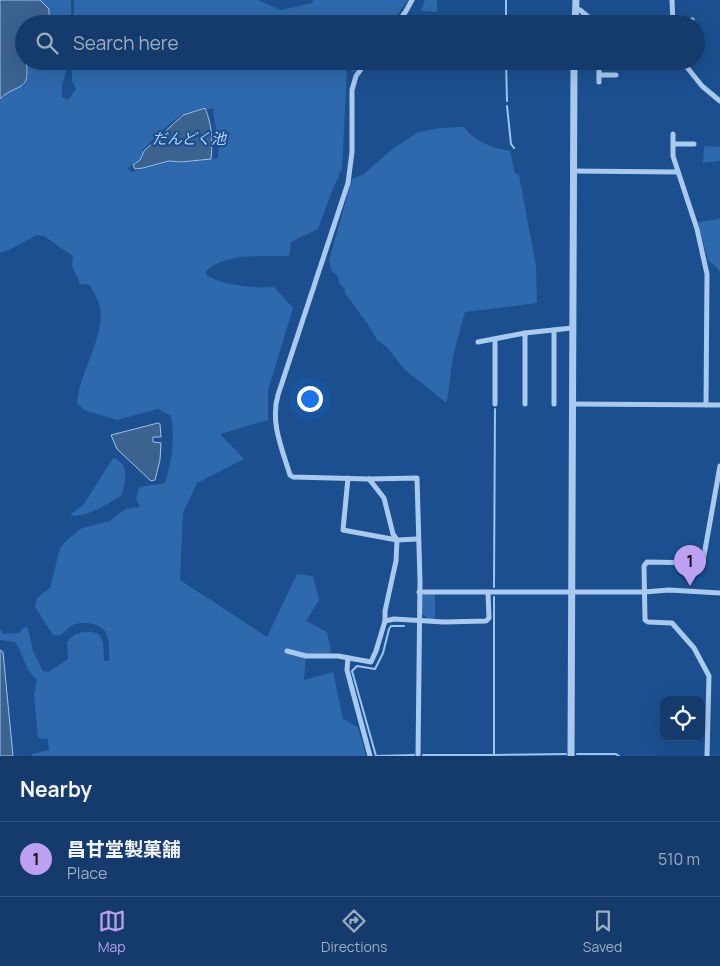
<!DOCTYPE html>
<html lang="en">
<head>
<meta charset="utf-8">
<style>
  body { margin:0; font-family:Manrope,"Noto Sans JP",sans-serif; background:#1d4271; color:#f1f3f6 }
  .controls { position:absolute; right:15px; bottom:15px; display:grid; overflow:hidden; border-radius:10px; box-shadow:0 5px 20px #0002 }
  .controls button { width:45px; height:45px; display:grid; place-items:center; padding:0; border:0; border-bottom:1px solid #33557e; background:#143b6b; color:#f1f3f6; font:25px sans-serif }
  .you { position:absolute; left:309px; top:398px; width:18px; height:18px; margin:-12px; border:4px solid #fff; border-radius:50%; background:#1a73e8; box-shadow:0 0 0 8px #1a73e833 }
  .badge { display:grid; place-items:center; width:32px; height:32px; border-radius:50%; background:#bca0f2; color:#111; font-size:16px; font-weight:700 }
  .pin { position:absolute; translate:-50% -41px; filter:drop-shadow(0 1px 2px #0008) }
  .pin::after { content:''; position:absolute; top:26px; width:18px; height:15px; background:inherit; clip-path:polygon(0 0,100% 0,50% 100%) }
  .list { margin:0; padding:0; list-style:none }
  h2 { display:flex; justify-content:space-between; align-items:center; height:65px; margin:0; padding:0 20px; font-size:21px }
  h2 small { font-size:16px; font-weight:400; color:#9dadc1 }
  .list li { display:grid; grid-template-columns:32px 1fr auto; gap:15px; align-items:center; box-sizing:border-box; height:75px; padding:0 20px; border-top:1px solid #33557e }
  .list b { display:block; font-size:19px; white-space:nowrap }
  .list p { margin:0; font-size:16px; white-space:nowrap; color:#9dadc1 }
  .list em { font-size:16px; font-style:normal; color:#9dadc1 }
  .icon { flex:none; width:28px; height:28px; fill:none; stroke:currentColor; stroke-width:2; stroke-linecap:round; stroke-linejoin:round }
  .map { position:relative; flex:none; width:720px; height:756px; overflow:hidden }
  .search { position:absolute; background:#143b6b; box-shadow:0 5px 20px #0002; left:15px; right:15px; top:15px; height:55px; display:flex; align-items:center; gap:12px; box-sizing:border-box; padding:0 18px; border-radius:28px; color:#9dadc1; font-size:19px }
  .sheet { height:140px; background:#143b6b }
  nav { display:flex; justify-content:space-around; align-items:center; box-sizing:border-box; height:70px; border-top:1px solid #33557e; background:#143b6b; font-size:14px; color:#9dadc1 }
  nav a { display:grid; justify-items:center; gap:2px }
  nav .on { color:#bca0f2 }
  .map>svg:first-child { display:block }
  .green { fill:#2e69ad; fill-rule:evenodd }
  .water { fill:#3c6290; stroke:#9cc4f0 }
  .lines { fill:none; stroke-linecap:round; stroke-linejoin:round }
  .stream { stroke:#9cc4f0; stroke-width:2 }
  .minor { stroke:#a9c9ee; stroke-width:5 }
  .tertiary { stroke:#a9c9ee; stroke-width:7 }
  .labels { text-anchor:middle; stroke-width:4.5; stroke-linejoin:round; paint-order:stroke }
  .water-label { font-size:15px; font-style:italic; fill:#b5d3f5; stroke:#1b4f8f }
</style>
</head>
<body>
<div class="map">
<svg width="720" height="756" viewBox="0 0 720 756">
  <rect width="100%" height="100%" fill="#1b4f8f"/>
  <g class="green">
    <path d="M 41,0 L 71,0 L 71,24 L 44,24 C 54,14 48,9 41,0 Z"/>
    <path d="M 74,0 L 258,0 L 281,10 L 312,3 L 313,0 L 408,0 L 391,24 L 74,24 Z"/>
    <path d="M 425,0 L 437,0 L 437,12 L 421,11 Z"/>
    <path d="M 26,61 L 69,61 L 62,86 L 62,97 L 68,100 L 76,89 L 72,81 L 72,61 L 362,61 L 353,72 L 347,67 L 342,170 L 339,173 L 339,177 L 334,186 L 318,229 L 291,242 L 289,256 C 263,257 226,252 206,271 L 206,275 C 224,286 253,288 274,287 L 293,308 L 268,390 L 268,420 L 220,434 L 244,459 L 197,483 L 183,513 L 180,580 L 267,637 L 297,574 L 313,576 L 319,600 L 306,621 L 327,632 L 331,651 L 329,654 L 306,655 L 304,680 L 333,672 L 343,719 L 358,727 L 366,756 L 31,756 L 32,754 L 49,750 L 48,739 L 38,738 L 34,694 L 37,680 C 25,671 24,655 15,642 L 0,640 L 0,629 L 3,634 L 19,633 L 24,627 L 28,628 L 33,651 L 43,671 L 48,672 L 68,659 L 67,642 C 76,631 87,630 99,634 L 103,642 L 104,661 L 109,661 C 109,653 110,641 106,633 C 101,623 82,621 73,625 C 64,629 64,638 53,635 L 35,607 L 37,598 L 50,588 L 60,548 L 67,540 L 82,528 L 110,521 L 125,509 L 140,507 L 136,499 L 139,487 L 165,483 C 172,460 175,439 171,416 L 158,409 L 117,420 L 84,410 L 77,403 C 79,373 105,337 100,307 C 98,299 93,291 90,285 L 80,284 L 72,265 L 73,256 L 44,236 L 37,235 L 9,250 L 0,253 L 0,100 L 6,94 L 25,85 L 28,75 ZM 205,107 L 207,110 L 211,108 L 215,109 L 213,111 L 219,147 L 218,158 L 180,163 L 169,162 L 131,172 L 128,168 L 140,159 L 143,150 L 159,133 L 182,114 Z"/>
    <path d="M 464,127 C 476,143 491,147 510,151 L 515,173 L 519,175 L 536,266 L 537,303 L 465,312 L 453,356 L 447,401 L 445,402 L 404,369 L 387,347 L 377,340 L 369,326 L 345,293 L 345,289 L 339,283 L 338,276 L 332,271 L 329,261 L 352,179 L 364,174 L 391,150 L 418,132 L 441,128 Z"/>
    <path d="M 704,146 L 720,147 L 720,161 L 703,163 Z"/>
    <path d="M 720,219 L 720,273 L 718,269 L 708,260 L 698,222 Z"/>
    <path d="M 113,458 C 130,463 126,483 121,496 C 107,503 86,519 70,515 L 84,504 Z"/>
    <path d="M 425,593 L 435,593 L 435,619 L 429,619 L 422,614 L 421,597 Z"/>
  </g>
  <g class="water">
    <path d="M 0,0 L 40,0 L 49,9 L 49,16 L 43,24 L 24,24 L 24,61 L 26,61 C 31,94 17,82 0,99 Z"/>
    <path d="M 205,108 C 212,125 213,140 211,159 L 181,162 L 169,161 L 143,168 L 135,169 L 133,165 L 140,160 L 144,151 L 183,115 Z"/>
    <path d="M 158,423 L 160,424 L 161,437 L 153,437 L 153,442 L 161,443 L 160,460 L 155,480 L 151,481 L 117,449 L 111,435 Z"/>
    <path d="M 0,650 L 3,652 L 13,756 L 0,756 Z"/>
  </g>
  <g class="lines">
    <g class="stream">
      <path d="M 506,24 L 506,0"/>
      <path d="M 506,61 L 507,101"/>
      <path d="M 507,106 L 511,144 L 514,148"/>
      <path d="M 494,587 L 495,409"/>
      <path d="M 494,597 L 494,755 L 566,754"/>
      <path d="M 404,626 L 391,626 L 389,629 L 383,653 L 375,669 L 357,666 L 352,671 L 376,756 L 414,755"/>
      <path d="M 577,754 L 616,754 L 619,756"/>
      <path d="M 423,755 L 493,755"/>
    </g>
    <g class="minor">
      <path d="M 672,0 L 673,24"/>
      <path d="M 576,9 L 580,10 L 597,24"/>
      <path d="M 397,24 L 406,11 L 412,0"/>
      <path d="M 691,24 L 692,20"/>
      <path d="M 367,61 L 356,76 L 352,90 L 352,152 L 348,183 L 278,395 C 270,422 282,449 290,475 L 293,477 L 369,479 L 417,478 L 420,581 L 418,756"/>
      <path d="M 682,61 L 702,86 L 720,101"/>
      <path d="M 599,75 L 616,75"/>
      <path d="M 599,82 L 599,61"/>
      <path d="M 673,134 L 673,156 L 697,229 L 707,274 L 706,405"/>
      <path d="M 673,144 L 694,144"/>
      <path d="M 573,171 L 677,172"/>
      <path d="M 554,330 L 554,404"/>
      <path d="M 525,333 L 525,404"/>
      <path d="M 495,339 L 495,404"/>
      <path d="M 478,342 L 525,333 L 572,328"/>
      <path d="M 572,404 L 720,405"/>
      <path d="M 348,478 L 343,530 L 397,540 L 417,539"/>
      <path d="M 369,479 L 384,498 L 393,534 L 397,540 L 396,561 L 385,611 L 385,621"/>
      <path d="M 419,592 L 644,592 L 669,590 L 720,593"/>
      <path d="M 287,651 L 306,656 L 338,656 L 371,662 L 376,651 L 385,621 L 394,619 L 444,622 L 486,621 L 489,618 L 488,592"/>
      <path d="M 348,658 L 347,670 L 370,756"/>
      <path d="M 707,756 L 709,676 L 694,648 L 672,623 L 648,622 L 645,620 L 644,566 L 647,562 L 700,563 L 703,561 L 720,466"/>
    </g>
    <g class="tertiary">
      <path d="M 575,24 L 576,0"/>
      <path d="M 571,756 L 574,61"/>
    </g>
  </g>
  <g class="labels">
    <g class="water-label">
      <text x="189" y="144">だんどく池</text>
    </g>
  </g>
</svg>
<div class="controls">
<button><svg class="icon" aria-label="locate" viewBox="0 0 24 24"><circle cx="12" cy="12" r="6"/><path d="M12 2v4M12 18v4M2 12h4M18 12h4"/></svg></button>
</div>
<div class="you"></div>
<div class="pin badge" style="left:690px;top:586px">1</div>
<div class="search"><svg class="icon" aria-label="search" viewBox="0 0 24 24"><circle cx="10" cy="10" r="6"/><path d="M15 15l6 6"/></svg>Search here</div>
</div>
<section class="sheet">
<h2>Nearby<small></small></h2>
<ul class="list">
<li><span class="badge">1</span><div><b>昌甘堂製菓舗</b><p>Place</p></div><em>510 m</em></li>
</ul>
</section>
<nav>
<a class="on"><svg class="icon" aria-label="map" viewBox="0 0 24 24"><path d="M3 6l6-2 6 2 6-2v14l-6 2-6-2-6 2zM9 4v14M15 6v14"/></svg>Map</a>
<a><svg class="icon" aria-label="directions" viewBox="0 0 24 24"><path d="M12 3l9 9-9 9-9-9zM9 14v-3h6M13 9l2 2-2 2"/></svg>Directions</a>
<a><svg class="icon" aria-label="saved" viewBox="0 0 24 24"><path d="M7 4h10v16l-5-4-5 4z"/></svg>Saved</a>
</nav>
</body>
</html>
